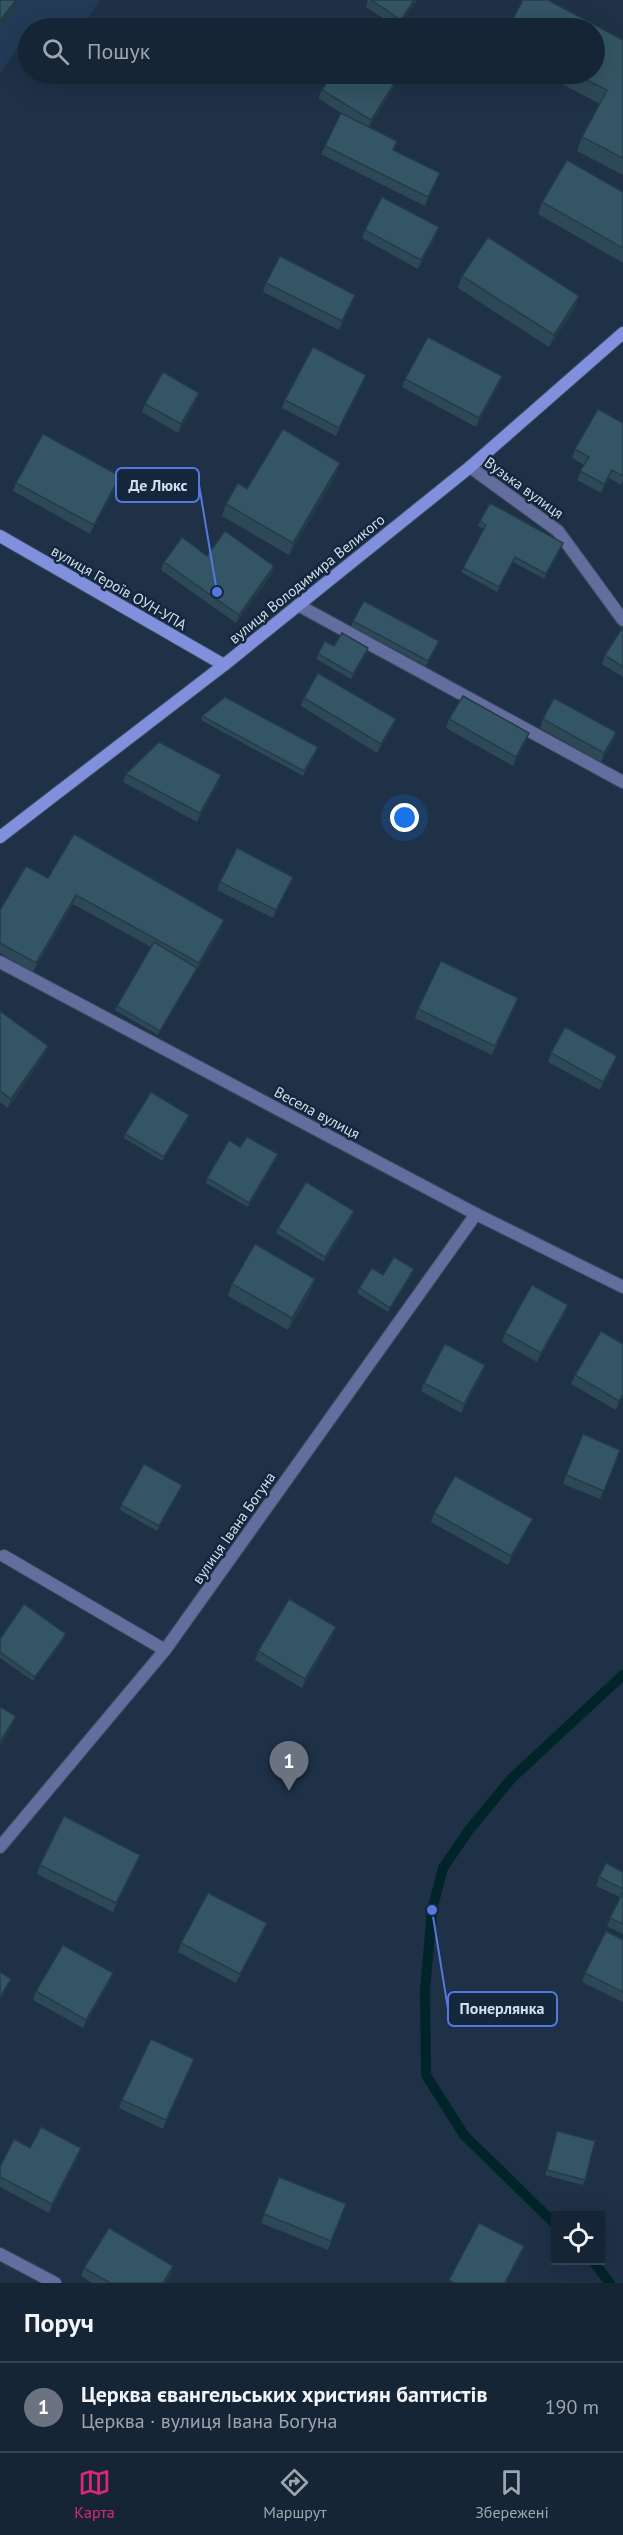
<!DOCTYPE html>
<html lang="uk">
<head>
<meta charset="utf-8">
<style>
  body { margin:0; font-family:"PT Sans",sans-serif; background:#233141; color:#f1f3f6 }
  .controls { position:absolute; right:18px; bottom:18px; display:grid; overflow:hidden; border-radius:0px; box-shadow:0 6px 24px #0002 }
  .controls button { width:54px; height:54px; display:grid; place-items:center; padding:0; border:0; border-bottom:2px solid #354250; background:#162535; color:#f1f3f6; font:30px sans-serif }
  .you { position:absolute; left:405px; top:818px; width:21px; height:21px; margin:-15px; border:4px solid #fff; border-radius:50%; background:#1a73e8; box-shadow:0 0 0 9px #1a73e833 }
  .badge { display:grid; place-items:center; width:39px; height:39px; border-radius:50%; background:#db2777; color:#fff; font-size:20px; font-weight:700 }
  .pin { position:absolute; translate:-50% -50px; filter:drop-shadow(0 2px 3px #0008) }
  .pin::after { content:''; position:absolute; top:32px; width:21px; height:18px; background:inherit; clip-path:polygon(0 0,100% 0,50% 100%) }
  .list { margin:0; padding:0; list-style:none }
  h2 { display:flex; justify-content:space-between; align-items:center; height:78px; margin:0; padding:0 24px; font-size:26px }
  h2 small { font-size:20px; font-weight:400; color:#9ea5ad }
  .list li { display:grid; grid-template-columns:39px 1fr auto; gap:18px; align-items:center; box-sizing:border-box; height:90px; padding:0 24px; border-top:2px solid #354250 }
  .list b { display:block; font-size:22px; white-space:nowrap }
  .list p { margin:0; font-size:20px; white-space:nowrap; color:#9ea5ad }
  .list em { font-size:20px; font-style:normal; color:#9ea5ad }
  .icon { flex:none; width:33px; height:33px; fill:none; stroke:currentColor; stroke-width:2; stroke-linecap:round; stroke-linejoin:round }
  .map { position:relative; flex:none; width:623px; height:2283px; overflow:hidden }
  .search { position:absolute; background:#162535; box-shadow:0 6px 24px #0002; left:18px; right:18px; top:18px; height:66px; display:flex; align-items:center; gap:15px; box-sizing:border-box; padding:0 21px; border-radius:33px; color:#9ea5ad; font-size:22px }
  .sheet { height:168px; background:#162535 }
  nav { display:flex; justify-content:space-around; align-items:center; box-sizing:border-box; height:84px; border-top:2px solid #354250; background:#162535; font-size:16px; color:#9ea5ad }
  nav a { display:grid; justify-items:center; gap:3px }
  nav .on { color:#db2777 }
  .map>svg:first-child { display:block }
  .built { fill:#233b57 }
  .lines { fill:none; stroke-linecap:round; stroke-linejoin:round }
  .stream { stroke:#00242a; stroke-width:10 }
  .lane-casing { stroke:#3b4d62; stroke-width:14 }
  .street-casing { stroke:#3b4d62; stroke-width:14 }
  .secondary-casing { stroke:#3b4d62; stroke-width:14 }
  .lane { stroke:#636e9e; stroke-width:12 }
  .street { stroke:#636e9e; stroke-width:12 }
  .secondary { stroke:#8090dc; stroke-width:12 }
  .wall { fill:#2d4957 }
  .shaded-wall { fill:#243c47 }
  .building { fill:#345565; stroke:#243c47; stroke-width:1.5 }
  .labels { text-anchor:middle; stroke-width:5; stroke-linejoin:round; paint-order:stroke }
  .street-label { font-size:15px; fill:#d2deed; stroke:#15273c }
  .leader { fill:none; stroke:#5379de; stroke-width:2 }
  .callout-dot { fill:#5379de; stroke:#15273c; stroke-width:2 }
  .callout { fill:#15273c; stroke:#5379de; stroke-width:2 }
  .callout-label { font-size:16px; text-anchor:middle; font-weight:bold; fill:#d2deed }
</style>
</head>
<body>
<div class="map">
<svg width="623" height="2283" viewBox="0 0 623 2283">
  <rect width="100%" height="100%" fill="#1e3147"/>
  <path class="built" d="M 0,0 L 100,0 L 81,28 L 28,28 L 28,47 L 21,43 L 0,73 Z"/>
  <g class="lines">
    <g class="stream">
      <path d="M 556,2225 L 464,2135 L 426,2075 L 425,1990 L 432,1910 L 443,1868 L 469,1830 L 511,1779 L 623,1675"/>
      <path d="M 592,2260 L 610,2283"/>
    </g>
    <g class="lane-casing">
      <g id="lane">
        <path d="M 298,605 L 623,782"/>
        <path d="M 4,1556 L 165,1650"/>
        <path d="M 0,2254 L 55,2283"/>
      </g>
    </g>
    <g class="street-casing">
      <g id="street">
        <path d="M 470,467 L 558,531 L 623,620"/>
        <path d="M 0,962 L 476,1214 L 623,1287"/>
        <path d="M 0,1847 L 165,1650 L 476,1214"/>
      </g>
    </g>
    <g class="secondary-casing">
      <g id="secondary">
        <path d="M 0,536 L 224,665"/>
        <path d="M 0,837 L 224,665 L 470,467 L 623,333"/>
      </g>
    </g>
    <use href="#lane" class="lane"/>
    <use href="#street" class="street"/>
    <use href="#secondary" class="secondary"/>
  </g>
  <g class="wall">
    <path d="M 368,0 L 417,0 L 398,28 L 366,7 Z"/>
    <path d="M 623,40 L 623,175 L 577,151 L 582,137 L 600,104 L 543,74 L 594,74 Z"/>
    <path d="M 394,87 L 369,127 L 394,150 L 440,173 L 425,206 L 321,154 L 325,146 L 347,117 L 318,98 L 322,90 Z"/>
    <path d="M 623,192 L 623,263 L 538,214 L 542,202 Z"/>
    <path d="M 365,230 L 436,236 L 418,269 L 362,238 Z"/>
    <path d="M 462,276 L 579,296 L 575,308 L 549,347 L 458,288 Z"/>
    <path d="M 266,283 L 352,303 L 339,330 L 263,292 Z"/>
    <path d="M 502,376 L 499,384 L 476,427 L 402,387 L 405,379 Z"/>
    <path d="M 363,383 L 336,436 L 282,408 L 285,400 Z"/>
    <path d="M 196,401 L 178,433 L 142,412 L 145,404 Z"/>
    <path d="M 623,423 L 623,480 L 621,485 L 609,478 L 601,493 L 577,480 L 584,465 L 572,458 L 575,449 Z"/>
    <path d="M 340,463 L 336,475 L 289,555 L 222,516 L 226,504 L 247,489 Z"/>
    <path d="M 120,476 L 117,485 L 90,534 L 13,491 L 16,483 Z"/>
    <path d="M 480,521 L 563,543 L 544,579 L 513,562 L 497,592 L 461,572 L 484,529 L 478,526 Z"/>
    <path d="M 207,556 L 274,566 L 271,575 L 236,623 L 161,570 L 164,562 Z"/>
    <path d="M 353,621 L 439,641 L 426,666 L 351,626 Z"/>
    <path d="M 623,627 L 623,677 L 602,664 L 605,655 Z"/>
    <path d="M 334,646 L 368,648 L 367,653 L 351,679 L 316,659 L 318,654 Z"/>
    <path d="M 304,698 L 396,719 L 392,728 L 377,753 L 301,706 Z"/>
    <path d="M 202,716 L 316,752 L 303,776 L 201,720 Z"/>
    <path d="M 449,719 L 526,742 L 513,766 L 446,728 Z"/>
    <path d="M 543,719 L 616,732 L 613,741 L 601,762 L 540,728 Z"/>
    <path d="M 126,774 L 218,784 L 197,822 L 123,782 Z"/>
    <path d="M 293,877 L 290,885 L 273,918 L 217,890 L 220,882 Z"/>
    <path d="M 48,878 L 221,929 L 158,1035 L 115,1010 L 117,1006 L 151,947 L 73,904 L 33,972 L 0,953 L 0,910 Z"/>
    <path d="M 518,998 L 515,1007 L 492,1055 L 415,1018 L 418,1009 Z"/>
    <path d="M 0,1011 L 48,1046 L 45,1054 L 8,1108 L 0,1102 Z"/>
    <path d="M 551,1053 L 614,1064 L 600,1090 L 548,1062 Z"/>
    <path d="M 188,1120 L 162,1161 L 124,1138 L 125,1134 Z"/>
    <path d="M 240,1147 L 276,1159 L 248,1207 L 206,1183 L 207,1178 Z"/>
    <path d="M 353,1216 L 324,1262 L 276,1233 L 278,1228 Z"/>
    <path d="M 412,1274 L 388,1312 L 357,1293 L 359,1288 L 383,1275 Z"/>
    <path d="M 232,1284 L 311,1291 L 288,1330 L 228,1296 Z"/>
    <path d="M 565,1314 L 537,1362 L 502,1342 L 505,1333 Z"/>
    <path d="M 482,1374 L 461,1413 L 421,1391 L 424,1383 Z"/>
    <path d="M 575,1375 L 623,1397 L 616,1410 L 571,1384 Z"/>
    <path d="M 617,1459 L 600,1499 L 563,1484 L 566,1475 Z"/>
    <path d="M 180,1489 L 157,1531 L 120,1510 L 121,1505 Z"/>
    <path d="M 434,1513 L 529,1527 L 508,1565 L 431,1522 Z"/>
    <path d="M 333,1635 L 302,1688 L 255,1660 L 258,1651 Z"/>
    <path d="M 0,1639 L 64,1639 L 33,1681 L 0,1658 Z"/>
    <path d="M 140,1855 L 137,1863 L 113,1912 L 37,1874 L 40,1865 Z"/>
    <path d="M 623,1872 L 623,1934 L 607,1926 L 620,1897 L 596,1886 L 599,1877 Z"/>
    <path d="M 264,1932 L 236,1983 L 178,1952 L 181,1943 Z"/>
    <path d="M 623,1940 L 623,2002 L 582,1982 L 585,1973 Z"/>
    <path d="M 113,1973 L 110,1981 L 83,2028 L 33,2000 L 36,1991 Z"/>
    <path d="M 191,2067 L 163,2129 L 119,2108 L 122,2100 Z"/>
    <path d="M 557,2131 L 585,2180 L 583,2185 L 545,2175 Z"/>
    <path d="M 30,2148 L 78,2157 L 49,2213 L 0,2187 L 0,2167 Z"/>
    <path d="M 279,2177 L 346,2204 L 328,2250 L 261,2223 Z"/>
    <path d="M 173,2266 L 170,2275 L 165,2283 L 92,2283 L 81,2276 L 84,2268 Z"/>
  </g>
  <g class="shaded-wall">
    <path d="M 16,0 L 21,0 L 0,28 L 0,21 Z"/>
    <path d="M 414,0 L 417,0 L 398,28 L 401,20 Z"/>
    <path d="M 397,79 L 394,87 L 368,129 L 371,120 Z"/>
    <path d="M 440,173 L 437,181 L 425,206 L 428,197 Z"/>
    <path d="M 439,227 L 436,236 L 418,269 L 421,260 Z"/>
    <path d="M 355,295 L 352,303 L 339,330 L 342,321 Z"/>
    <path d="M 579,296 L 575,308 L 549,347 L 554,335 Z"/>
    <path d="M 366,375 L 363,383 L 336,436 L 339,428 Z"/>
    <path d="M 502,376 L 499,384 L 476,427 L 479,418 Z"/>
    <path d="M 199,393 L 196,401 L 178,433 L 181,424 Z"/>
    <path d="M 340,463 L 336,475 L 289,555 L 293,543 Z"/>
    <path d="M 612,470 L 609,478 L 601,493 L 604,484 Z"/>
    <path d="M 120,476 L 117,485 L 90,534 L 94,525 Z"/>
    <path d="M 563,543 L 562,547 L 544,579 L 546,574 Z"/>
    <path d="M 274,566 L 271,575 L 236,623 L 239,615 Z"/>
    <path d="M 368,648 L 367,653 L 351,679 L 353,674 Z"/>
    <path d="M 396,719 L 392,728 L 377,753 L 381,744 Z"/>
    <path d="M 616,732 L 613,741 L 601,762 L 604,753 Z"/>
    <path d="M 529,733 L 526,742 L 513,766 L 516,757 Z"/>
    <path d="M 221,775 L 218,784 L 197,822 L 200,813 Z"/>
    <path d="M 293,877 L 290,885 L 273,918 L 276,910 Z"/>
    <path d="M 76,895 L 73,904 L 33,972 L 36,963 Z"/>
    <path d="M 224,920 L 221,929 L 158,1035 L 160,1031 Z"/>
    <path d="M 518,998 L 515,1007 L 492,1055 L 495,1046 Z"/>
    <path d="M 48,1046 L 45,1054 L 8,1108 L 11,1099 Z"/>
    <path d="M 617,1056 L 614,1064 L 600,1090 L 603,1082 Z"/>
    <path d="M 189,1115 L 188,1120 L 162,1161 L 164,1157 Z"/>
    <path d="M 278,1154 L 276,1159 L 248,1207 L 249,1203 Z"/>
    <path d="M 354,1211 L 353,1216 L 324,1262 L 325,1257 Z"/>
    <path d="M 414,1269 L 412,1274 L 388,1312 L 390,1308 Z"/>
    <path d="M 315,1279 L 311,1291 L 288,1330 L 292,1318 Z"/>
    <path d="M 568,1305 L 565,1314 L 537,1362 L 541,1353 Z"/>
    <path d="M 485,1365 L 482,1374 L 461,1413 L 464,1404 Z"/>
    <path d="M 623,1394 L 623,1397 L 616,1410 L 619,1401 Z"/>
    <path d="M 182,1485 L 180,1489 L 157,1531 L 159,1526 Z"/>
    <path d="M 533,1519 L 529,1527 L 508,1565 L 511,1556 Z"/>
    <path d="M 336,1627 L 333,1635 L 302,1688 L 305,1679 Z"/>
    <path d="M 66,1634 L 64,1639 L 33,1681 L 35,1677 Z"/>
    <path d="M 16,1716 L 11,1728 L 0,1747 L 0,1742 Z"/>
    <path d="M 140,1855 L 137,1863 L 113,1912 L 116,1903 Z"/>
    <path d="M 267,1923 L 264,1932 L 236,1983 L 240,1974 Z"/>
    <path d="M 113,1973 L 110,1981 L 83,2028 L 86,2020 Z"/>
    <path d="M 11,1979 L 8,1987 L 0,2000 L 0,1997 Z"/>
    <path d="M 194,2059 L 191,2067 L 163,2129 L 166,2120 Z"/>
    <path d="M 81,2148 L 78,2157 L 49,2213 L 52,2204 Z"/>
    <path d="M 524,2246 L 521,2255 L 506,2283 L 505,2283 Z"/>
    <path d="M 173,2266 L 170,2275 L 165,2283 L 163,2283 Z"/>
  </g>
  <g class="building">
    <path d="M 0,0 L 16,0 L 0,21 Z"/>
    <path d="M 371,0 L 414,0 L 401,20 Z"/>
    <path d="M 523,0 L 548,0 L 623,40 L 623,158 L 582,137 L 607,90 L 575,74 L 594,74 L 594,28 L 508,28 Z"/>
    <path d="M 332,74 L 389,74 L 397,79 L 371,120 L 322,90 Z"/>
    <path d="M 341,113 L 397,141 L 393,150 L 440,173 L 428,197 L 325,146 Z"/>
    <path d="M 567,160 L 623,192 L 623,248 L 542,202 Z"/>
    <path d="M 382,197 L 439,227 L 421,260 L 365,230 Z"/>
    <path d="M 488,237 L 579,296 L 554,335 L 462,276 Z"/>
    <path d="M 280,256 L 355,295 L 342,321 L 266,283 Z"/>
    <path d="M 428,337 L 502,376 L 479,418 L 405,379 Z"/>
    <path d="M 313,347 L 366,375 L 339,428 L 285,400 Z"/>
    <path d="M 163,372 L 199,393 L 181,424 L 145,404 Z"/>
    <path d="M 598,409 L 623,423 L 623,476 L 612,470 L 604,484 L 580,471 L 589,457 L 575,449 Z"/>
    <path d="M 283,429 L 340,463 L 293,543 L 226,504 L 238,483 L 247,489 Z"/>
    <path d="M 43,434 L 120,476 L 94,525 L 16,483 Z"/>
    <path d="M 490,503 L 563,543 L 546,574 L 515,557 L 499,587 L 463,568 L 486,525 L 480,521 Z"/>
    <path d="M 225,531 L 274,566 L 239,615 L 164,562 L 182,537 L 207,556 Z"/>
    <path d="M 364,601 L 439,641 L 428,661 L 353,621 Z"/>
    <path d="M 623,627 L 623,667 L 605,655 Z"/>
    <path d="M 342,633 L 368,648 L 353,674 L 318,654 L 325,641 L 334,646 Z"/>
    <path d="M 318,673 L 396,719 L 381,744 L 304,698 Z"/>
    <path d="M 463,696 L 529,733 L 516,757 L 449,719 Z"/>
    <path d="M 225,697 L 318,747 L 304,771 L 202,716 Z"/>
    <path d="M 554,698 L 616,732 L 604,753 L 543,719 Z"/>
    <path d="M 159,742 L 221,775 L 200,813 L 126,774 Z"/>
    <path d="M 74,834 L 224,920 L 199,963 L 76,895 L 36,963 L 0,943 L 0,910 L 26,866 L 48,878 Z"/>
    <path d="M 237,848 L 293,877 L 276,910 L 220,882 Z"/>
    <path d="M 154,942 L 197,968 L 160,1031 L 117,1006 Z"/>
    <path d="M 441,961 L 518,998 L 495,1046 L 418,1009 Z"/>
    <path d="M 0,1011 L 48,1046 L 11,1099 L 0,1091 Z"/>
    <path d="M 565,1027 L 617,1056 L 603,1082 L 551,1053 Z"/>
    <path d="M 151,1092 L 189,1115 L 164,1157 L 125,1134 Z"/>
    <path d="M 247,1137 L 278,1154 L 249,1203 L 207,1178 L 229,1140 L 240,1147 Z"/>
    <path d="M 306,1182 L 354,1211 L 325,1257 L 278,1228 Z"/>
    <path d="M 255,1244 L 315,1279 L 292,1318 L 232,1284 Z"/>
    <path d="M 394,1257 L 414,1269 L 390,1308 L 359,1288 L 372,1268 L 383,1275 Z"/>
    <path d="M 532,1285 L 568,1305 L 541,1353 L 505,1333 Z"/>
    <path d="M 601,1331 L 623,1344 L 623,1394 L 619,1401 L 575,1375 Z"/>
    <path d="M 445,1344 L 485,1365 L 464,1404 L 424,1383 Z"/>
    <path d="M 583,1434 L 620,1450 L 604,1491 L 566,1475 Z"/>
    <path d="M 144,1464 L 182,1485 L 159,1526 L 121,1505 Z"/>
    <path d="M 455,1476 L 533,1519 L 511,1556 L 434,1513 Z"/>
    <path d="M 289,1599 L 336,1627 L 305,1679 L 258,1651 Z"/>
    <path d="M 24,1604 L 66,1634 L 35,1677 L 0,1652 L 0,1639 Z"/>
    <path d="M 0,1707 L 16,1716 L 0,1742 Z"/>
    <path d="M 64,1816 L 140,1855 L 116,1903 L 40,1865 Z"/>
    <path d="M 606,1863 L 623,1872 L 623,1889 L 599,1877 Z"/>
    <path d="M 623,1892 L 623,1924 L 610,1918 Z"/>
    <path d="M 208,1893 L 267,1923 L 240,1974 L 181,1943 Z"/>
    <path d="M 606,1931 L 623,1940 L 623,1992 L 585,1973 Z"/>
    <path d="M 63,1945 L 113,1973 L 86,2020 L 36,1991 Z"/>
    <path d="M 0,1972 L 11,1979 L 0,1997 Z"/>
    <path d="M 151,2039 L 194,2059 L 166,2120 L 122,2100 Z"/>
    <path d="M 41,2127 L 81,2148 L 52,2204 L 0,2177 L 0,2167 L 14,2139 L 30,2148 Z"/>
    <path d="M 557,2131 L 595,2141 L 585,2180 L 547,2170 Z"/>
    <path d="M 279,2177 L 346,2204 L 331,2241 L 264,2214 Z"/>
    <path d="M 479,2223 L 524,2246 L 505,2283 L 454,2283 L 449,2280 Z"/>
    <path d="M 109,2228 L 173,2266 L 163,2283 L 110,2283 L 84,2268 Z"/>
  </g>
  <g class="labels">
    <g class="street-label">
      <text transform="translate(524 488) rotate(36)" y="5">Вузька вулиця</text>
      <text transform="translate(307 579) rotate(-39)" y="5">вулиця Володимира Великого</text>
      <text transform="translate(119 588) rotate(30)" y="5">вулиця Героїв ОУН-УПА</text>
      <text transform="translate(317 1113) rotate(28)" y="5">Весела вулиця</text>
      <text transform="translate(234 1528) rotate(-55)" y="5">вулиця Івана Богуна</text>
    </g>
  </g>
  <path class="leader" d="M217 592L199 485M432 1910L448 2009"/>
  <g class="callout-dot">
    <circle cx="217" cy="592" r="6"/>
    <circle cx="432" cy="1910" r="6"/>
  </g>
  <g class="callout">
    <rect x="116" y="468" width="83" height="34" rx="6"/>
    <rect x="448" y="1992" width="109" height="34" rx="6"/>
  </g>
  <g class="callout-label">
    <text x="158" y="491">Де Люкс</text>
    <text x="502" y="2014">Понерлянка</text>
  </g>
</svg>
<div class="controls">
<button><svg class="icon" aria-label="locate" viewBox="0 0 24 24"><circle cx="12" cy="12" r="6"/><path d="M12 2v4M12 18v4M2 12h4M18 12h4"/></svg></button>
</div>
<div class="you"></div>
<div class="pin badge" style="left:289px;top:1791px;background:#6b7280">1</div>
<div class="search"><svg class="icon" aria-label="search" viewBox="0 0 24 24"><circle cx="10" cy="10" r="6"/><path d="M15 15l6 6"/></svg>Пошук</div>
</div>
<section class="sheet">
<h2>Поруч<small></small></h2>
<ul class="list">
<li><span class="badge" style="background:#6b7280">1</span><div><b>Церква євангельських християн баптистів</b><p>Церква · вулиця Івана Богуна</p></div><em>190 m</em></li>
</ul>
</section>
<nav>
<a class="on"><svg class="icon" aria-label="map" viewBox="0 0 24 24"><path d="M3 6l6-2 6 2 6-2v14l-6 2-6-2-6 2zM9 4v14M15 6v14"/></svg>Карта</a>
<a><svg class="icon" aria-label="directions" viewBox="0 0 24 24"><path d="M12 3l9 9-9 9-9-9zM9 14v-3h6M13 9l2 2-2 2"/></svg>Маршрут</a>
<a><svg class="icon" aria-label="saved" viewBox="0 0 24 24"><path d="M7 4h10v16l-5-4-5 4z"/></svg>Збережені</a>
</nav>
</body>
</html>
